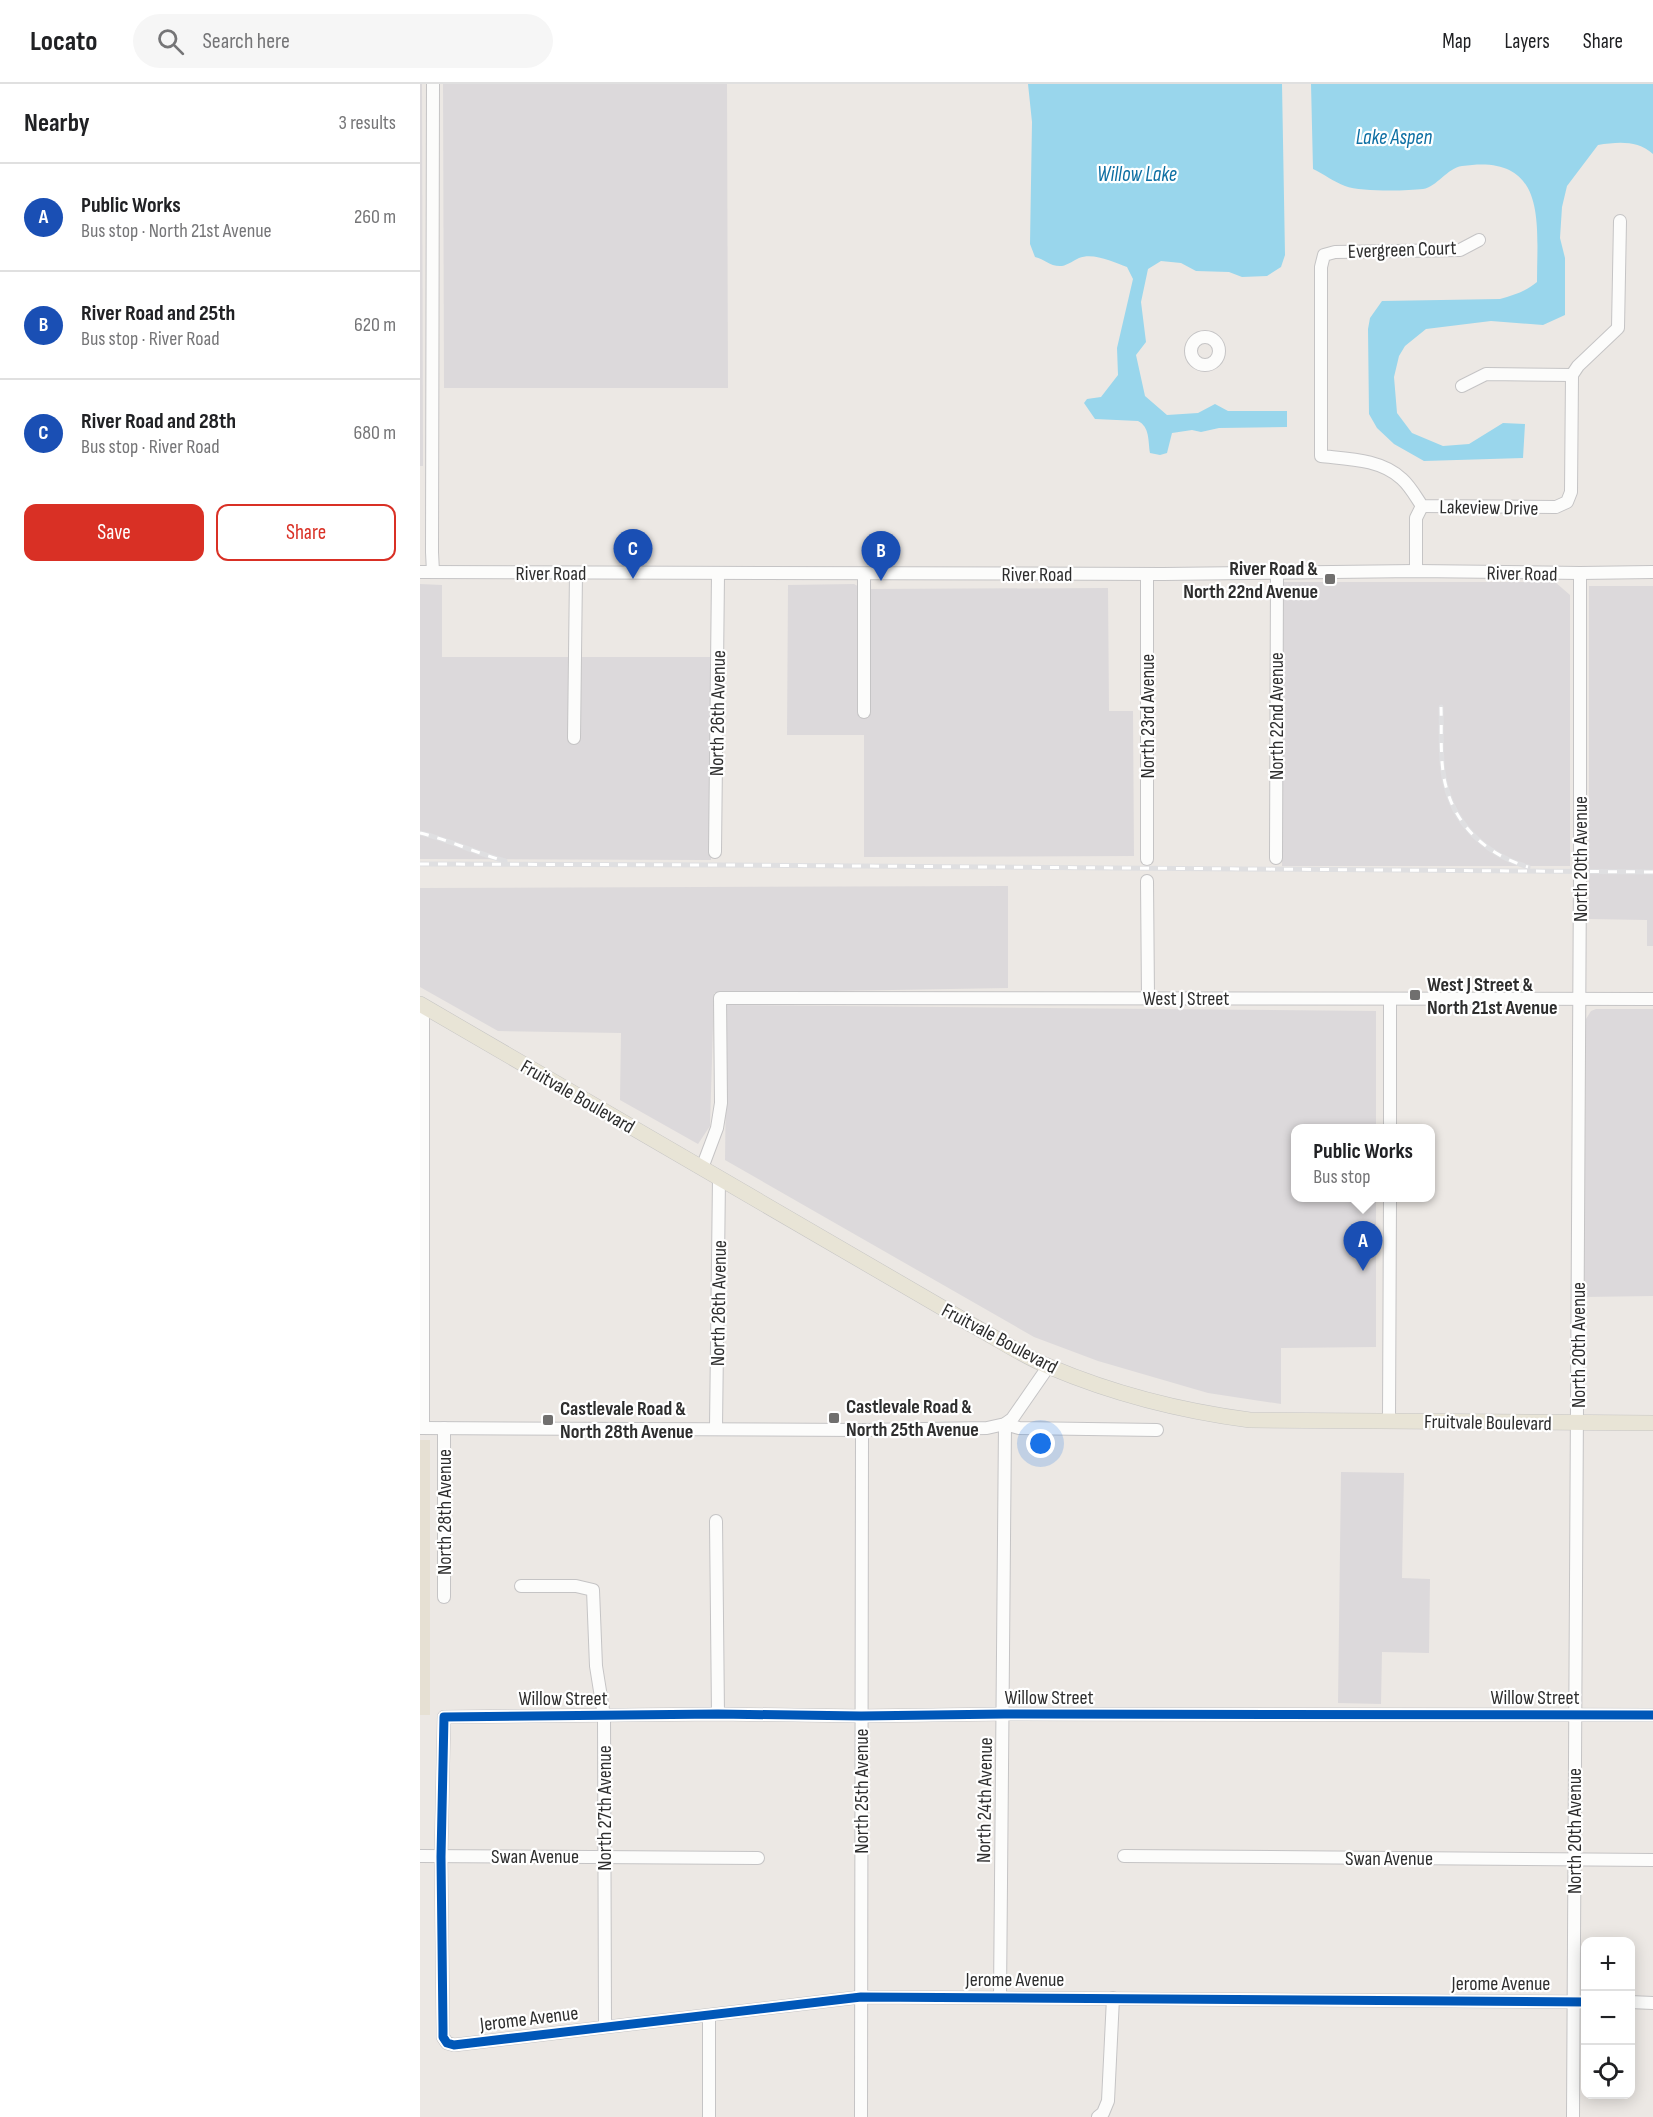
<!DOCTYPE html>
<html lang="en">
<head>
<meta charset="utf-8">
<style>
  body { margin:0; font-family:"Sofia Sans Condensed",sans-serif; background:#f6f6f6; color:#202124 }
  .controls { position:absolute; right:18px; bottom:18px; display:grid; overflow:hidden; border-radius:12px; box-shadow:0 3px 15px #0003 }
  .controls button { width:54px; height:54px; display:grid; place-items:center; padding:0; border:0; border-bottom:2px solid #e0e0e0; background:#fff; color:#202124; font:30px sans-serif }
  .you { position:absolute; left:621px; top:1360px; width:21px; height:21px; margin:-15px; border:4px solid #fff; border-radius:50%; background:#1a73e8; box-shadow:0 0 0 9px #1a73e833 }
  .badge { display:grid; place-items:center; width:39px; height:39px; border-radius:50%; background:#d93025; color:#fff; font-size:20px; font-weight:700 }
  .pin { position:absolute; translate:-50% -50px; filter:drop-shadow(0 2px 3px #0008) }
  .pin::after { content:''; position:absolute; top:32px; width:21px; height:18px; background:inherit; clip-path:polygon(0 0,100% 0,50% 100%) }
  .popup { position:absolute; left:871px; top:1040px; width:144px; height:78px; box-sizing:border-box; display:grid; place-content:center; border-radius:12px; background:#fff; filter:drop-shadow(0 2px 4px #0005); font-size:20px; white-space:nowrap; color:#757577 }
  .popup b { font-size:22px; color:#202124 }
  .popup::after { content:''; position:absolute; left:50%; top:100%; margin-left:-12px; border:12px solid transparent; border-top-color:#fff }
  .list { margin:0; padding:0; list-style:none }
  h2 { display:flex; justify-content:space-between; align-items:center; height:78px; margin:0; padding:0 24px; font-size:26px }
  h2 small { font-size:20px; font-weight:400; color:#757577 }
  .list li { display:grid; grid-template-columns:39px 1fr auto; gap:18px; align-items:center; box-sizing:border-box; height:108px; padding:0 24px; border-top:2px solid #e0e0e0 }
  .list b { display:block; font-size:22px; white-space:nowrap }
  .list p { margin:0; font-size:20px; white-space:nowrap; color:#757577 }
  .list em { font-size:20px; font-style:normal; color:#757577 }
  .actions { display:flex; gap:12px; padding:18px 24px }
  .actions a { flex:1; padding:14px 0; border:2px solid #d93025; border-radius:12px; text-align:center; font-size:21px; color:#d93025 }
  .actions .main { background:#d93025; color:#fff }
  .icon { flex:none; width:33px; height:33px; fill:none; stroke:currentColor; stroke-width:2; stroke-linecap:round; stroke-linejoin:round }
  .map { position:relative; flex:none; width:1233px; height:2033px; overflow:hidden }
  header { display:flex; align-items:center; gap:36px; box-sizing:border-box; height:84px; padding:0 30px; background:#fff; border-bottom:2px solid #e0e0e0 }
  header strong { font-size:28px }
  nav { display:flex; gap:33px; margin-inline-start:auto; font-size:21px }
  .search { width:420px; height:54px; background:#f6f6f6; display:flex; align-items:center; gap:15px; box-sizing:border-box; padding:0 21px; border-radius:33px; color:#757577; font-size:22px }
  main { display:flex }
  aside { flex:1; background:#fff }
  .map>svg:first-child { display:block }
  .industrial { fill:#dcd9db }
  .education { fill:#e6e0d3 }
  .water { fill:#99d6ec }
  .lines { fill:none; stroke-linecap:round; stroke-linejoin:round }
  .minor-casing { stroke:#c5c4c5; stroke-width:14 }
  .major-casing { stroke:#c6c5c4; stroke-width:16 }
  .minor { stroke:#fcfcfb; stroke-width:12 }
  .major { stroke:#e8e4d6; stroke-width:15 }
  .rail-casing { stroke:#dfdfe1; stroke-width:5 }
  .rail { stroke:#fff; stroke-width:3; stroke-dasharray:9; stroke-linecap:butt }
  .cycleway-casing { stroke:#fff; stroke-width:13 }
  .cycleway { stroke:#0057b8; stroke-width:9 }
  .poi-dot { fill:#706f6e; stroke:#fff; stroke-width:2 }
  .labels { text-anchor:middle; stroke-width:4.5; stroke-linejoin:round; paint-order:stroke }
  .street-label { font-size:20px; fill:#2e2e2e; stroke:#fff }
  .poi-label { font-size:20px; font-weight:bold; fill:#2e2e2e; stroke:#fff; text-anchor:start }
  .water-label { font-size:21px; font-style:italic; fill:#0d6fa3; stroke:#fff }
</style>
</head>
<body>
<header>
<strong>Locato</strong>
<div class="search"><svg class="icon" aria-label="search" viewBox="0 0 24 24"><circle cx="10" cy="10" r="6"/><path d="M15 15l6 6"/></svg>Search here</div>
<nav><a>Map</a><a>Layers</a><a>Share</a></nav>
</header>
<main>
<aside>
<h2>Nearby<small>3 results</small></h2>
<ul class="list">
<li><span class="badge" style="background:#1a4fb4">A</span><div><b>Public Works</b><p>Bus stop · North 21st Avenue</p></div><em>260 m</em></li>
<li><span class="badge" style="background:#1a4fb4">B</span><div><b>River Road and 25th</b><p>Bus stop · River Road</p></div><em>620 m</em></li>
<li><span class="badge" style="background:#1a4fb4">C</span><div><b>River Road and 28th</b><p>Bus stop · River Road</p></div><em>680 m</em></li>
</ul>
<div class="actions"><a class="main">Save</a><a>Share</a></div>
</aside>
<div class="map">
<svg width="1233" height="2033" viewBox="0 0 1233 2033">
  <rect width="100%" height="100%" fill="#ece8e4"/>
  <g class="industrial">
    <path d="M 0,0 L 2,0 L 3,382 L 0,382 Z"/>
    <path d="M 23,0 L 307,0 L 308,304 L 24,304 Z"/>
    <path d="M 862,498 L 1135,498 L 1150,511 L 1150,782 L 862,782 Z"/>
    <path d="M 0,500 L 22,501 L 22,573 L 290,573 L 291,776 L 0,775 Z"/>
    <path d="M 434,500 L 443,505 L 688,504 L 689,627 L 713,627 L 714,772 L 444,773 L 444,651 L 367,651 L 368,501 Z"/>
    <path d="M 1169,502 L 1233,502 L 1233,862 L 1227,862 L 1227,836 L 1169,835 Z"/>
    <path d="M 588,802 L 588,904 L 294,909 L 290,1042 L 278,1060 L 200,1016 L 201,949 L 78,947 L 0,903 L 0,804 Z"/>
    <path d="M 307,921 L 956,927 L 956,1044 L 876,1044 L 876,1114 L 956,1114 L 956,1263 L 861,1264 L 861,1320 L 788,1309 L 678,1277 L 614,1253 L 305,1076 Z"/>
    <path d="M 1176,925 L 1233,925 L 1233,1212 L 1164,1213 L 1166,935 L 1171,927 Z"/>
    <path d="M 921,1388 L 984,1389 L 982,1494 L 1010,1495 L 1009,1569 L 962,1568 L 961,1620 L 918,1619 Z"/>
  </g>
  <rect class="education" x="0" y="1356" width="10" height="275"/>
  <g class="water">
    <path d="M 608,0 L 862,0 L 865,171 L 861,183 L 847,192 L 822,193 L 809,188 L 776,187 L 761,179 L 741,177 L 728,185 L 721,218 L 726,258 L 716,271 L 725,312 L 747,331 L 778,329 L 795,320 L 808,327 L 867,327 L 867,343 L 799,344 L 781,348 L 772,346 L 752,349 L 747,369 L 740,371 L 730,369 C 728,357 730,343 718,337 L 675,335 L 664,319 L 667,315 L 681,313 L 698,291 L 697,264 L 713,195 L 707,183 C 694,178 673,168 659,174 C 654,176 648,181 642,182 C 630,183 625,175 615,173 L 610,160 L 612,38 Z"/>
    <path d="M 891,0 L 1233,0 L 1233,70 C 1217,56 1198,58 1178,61 L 1147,102 L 1142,123 L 1140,154 L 1145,174 L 1145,231 L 1123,241 L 1071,237 L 1006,245 L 985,262 L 979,272 L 974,293 L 977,329 L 992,349 L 1023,362 L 1049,360 L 1083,339 L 1105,340 L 1103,374 L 1004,377 L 974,360 L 957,344 L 949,330 L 948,245 L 950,234 L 962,217 L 1080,215 C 1094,211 1105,208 1117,198 C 1117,139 1128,69 1042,82 C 1027,84 1017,103 1003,105 C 986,107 941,108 925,102 C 914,98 904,90 893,85 Z"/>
  </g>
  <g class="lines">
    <g class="minor-casing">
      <g id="minor">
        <path d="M 13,0 L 12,468 L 13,488"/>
        <path d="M 1059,156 L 1040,166 L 915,168 L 904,171 L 901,183 L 901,372 C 928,375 961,375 982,395 C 990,402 996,413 1002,422 L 1136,423 L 1147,418 L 1151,408 L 1152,291 L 1158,282 L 1198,244 L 1200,137"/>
        <circle cx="785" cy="267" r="14"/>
        <path d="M 1042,302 L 1066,290 L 1152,291"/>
        <path d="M 996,487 L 996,434 L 1002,422"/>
        <path d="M 0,488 L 743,490 L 996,487 L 1160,489 L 1233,488"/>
        <path d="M 444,628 L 444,490"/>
        <path d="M 154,654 L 156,489"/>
        <path d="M 295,768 L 298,490"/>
        <path d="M 856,774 L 857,489"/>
        <path d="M 727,775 L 727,490"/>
        <path d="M 727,797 L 728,914"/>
        <path d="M 970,1044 L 970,915"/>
        <path d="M 282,1084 L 297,1044 L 301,1019 L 300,914 L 1233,915"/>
        <path d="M 969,1337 L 970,1114"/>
        <path d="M 0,1344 L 442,1346 L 567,1344 L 585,1340 L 592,1335 L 628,1283"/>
        <path d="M 3,1344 L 3,922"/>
        <path d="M 24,1344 L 24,1513"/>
        <path d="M 296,1344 L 299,1094"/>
        <path d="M 296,1437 L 298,1630"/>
        <path d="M 101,1502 L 156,1502 L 173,1506 L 176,1582 L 184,1632 L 185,1943"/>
        <path d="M 0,1772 L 338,1774"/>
        <path d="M 704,1772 L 1233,1776"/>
        <path d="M 580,1913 L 585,1340 L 599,1344 L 737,1346"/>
        <path d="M 1166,1918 L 441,1913 L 34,1961 L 27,1959 L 23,1953 L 23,1945 L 21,1773 L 24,1633 L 298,1630 L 441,1632 L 584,1630 L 1233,1631"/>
        <path d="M 1210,1918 L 1233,1919"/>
        <path d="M 289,1932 L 289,2033"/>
        <path d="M 441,2033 L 442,1346"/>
        <path d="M 678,2033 L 683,2029 L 688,2017 L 693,1914"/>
        <path d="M 1153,2033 L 1160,788 L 1160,489"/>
      </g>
    </g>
    <g class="major-casing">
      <path id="major" d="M 0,920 L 552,1241 C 578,1255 603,1272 630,1283 C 694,1310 761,1327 830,1336 L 1233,1339"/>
    </g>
    <use href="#minor" class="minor"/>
    <use href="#major" class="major"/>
    <g class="rail-casing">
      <g id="rail">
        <path d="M 1021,623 C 1022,649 1019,681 1027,706 C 1038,745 1070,772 1108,783"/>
        <path d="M 0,749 C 29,756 56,769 85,777"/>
        <path d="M 0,780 L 304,781 L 1233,788"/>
      </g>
    </g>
    <use href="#rail" class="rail"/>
    <g class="cycleway-casing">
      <path id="cycleway" d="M 1166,1918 L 441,1913 L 34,1961 L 27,1959 L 23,1953 L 23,1945 L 21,1773 L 24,1633 L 298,1630 L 441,1632 L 584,1630 L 1233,1631"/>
    </g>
    <use href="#cycleway" class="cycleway"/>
  </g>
  <g class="poi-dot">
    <rect x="904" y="489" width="12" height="12" rx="3"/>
    <rect x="989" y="905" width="12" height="12" rx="3"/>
    <rect x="408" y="1328" width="12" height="12" rx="3"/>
    <rect x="122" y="1330" width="12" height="12" rx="3"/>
  </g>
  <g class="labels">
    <g class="street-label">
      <text transform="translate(982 165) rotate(-2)" y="7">Evergreen Court</text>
      <text transform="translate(1069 423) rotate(1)" y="7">Lakeview Drive</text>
      <text x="131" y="496">River Road</text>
      <text transform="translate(1102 489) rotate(1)" y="7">River Road</text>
      <text x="617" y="497">River Road</text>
      <text transform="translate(297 629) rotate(-89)" y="7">North 26th Avenue</text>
      <text transform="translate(727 632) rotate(-90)" y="7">North 23rd Avenue</text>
      <text transform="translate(856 632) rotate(-90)" y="7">North 22nd Avenue</text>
      <text transform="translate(1160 775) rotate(-90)" y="7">North 20th Avenue</text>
      <text x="766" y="921">West J Street</text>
      <text transform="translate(158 1012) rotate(30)" y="7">Fruitvale Boulevard</text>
      <text transform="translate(298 1219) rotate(-89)" y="7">North 26th Avenue</text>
      <text transform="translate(580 1254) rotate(28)" y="7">Fruitvale Boulevard</text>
      <text transform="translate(1158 1261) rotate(-90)" y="7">North 20th Avenue</text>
      <text transform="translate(1068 1338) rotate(1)" y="7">Fruitvale Boulevard</text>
      <text transform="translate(24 1428) rotate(-90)" y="7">North 28th Avenue</text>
      <text x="629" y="1620">Willow Street</text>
      <text x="1115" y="1620">Willow Street</text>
      <text x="143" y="1621">Willow Street</text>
      <text transform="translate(441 1707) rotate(-90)" y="7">North 25th Avenue</text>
      <text transform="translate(564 1716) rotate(-89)" y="7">North 24th Avenue</text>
      <text transform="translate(184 1724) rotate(-90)" y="7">North 27th Avenue</text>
      <text transform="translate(1154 1747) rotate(-90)" y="7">North 20th Avenue</text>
      <text x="115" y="1779">Swan Avenue</text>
      <text x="969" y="1781">Swan Avenue</text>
      <text x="595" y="1902">Jerome Avenue</text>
      <text x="1081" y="1906">Jerome Avenue</text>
      <text transform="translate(109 1934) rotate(-7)" y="7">Jerome Avenue</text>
    </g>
    <g class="poi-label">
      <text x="898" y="491" text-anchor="end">River Road &amp;<tspan x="898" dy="23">North 22nd Avenue</tspan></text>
      <text x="1007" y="907">West J Street &amp;<tspan x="1007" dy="23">North 21st Avenue</tspan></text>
      <text x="426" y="1329">Castlevale Road &amp;<tspan x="426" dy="23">North 25th Avenue</tspan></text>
      <text x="140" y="1331">Castlevale Road &amp;<tspan x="140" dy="23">North 28th Avenue</tspan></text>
    </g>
    <g class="water-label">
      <text x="974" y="60">Lake Aspen</text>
      <text x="717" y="97">Willow Lake</text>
    </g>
  </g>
</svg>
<div class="controls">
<button>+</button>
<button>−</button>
<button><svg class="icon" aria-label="locate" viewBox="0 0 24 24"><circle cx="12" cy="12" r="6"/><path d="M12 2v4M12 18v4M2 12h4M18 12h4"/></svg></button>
</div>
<div class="you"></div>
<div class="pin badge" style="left:943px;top:1187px;background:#1a4fb4">A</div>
<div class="popup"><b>Public Works</b>Bus stop</div>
<div class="pin badge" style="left:461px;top:497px;background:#1a4fb4">B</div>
<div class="pin badge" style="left:213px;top:495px;background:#1a4fb4">C</div>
</div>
</main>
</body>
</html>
